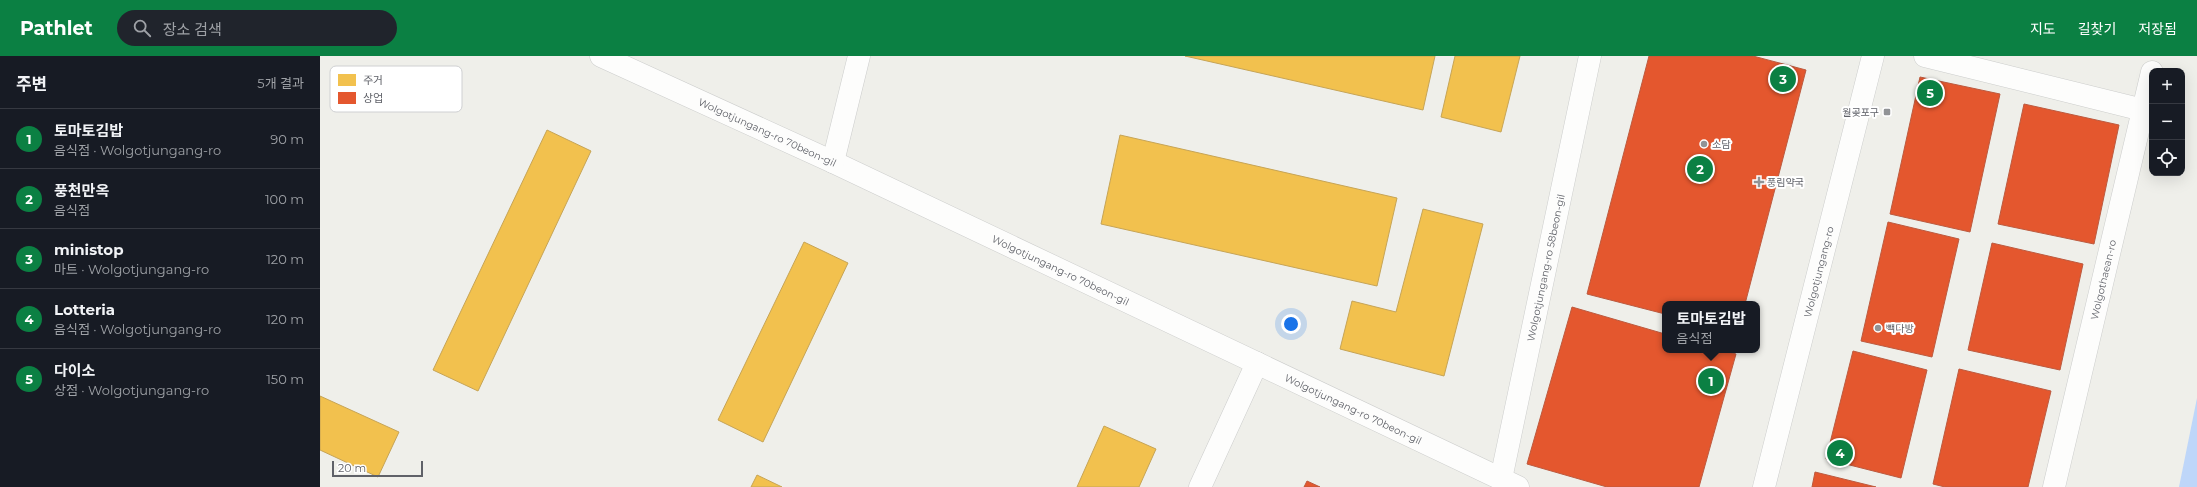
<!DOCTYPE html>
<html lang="ko">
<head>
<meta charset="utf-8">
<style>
  body { margin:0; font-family:Montserrat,"Noto Sans KR",sans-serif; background:#20242c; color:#f1f3f6 }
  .controls { position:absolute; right:12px; top:12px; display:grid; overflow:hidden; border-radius:8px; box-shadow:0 4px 16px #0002 }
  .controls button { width:36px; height:36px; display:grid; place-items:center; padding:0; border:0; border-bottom:1px solid #363941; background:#171b24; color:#f1f3f6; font:20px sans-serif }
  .scale { position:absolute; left:12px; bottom:10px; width:91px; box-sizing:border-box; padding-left:4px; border:2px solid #5f6168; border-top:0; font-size:11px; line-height:14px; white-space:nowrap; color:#5f6168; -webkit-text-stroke:3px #fff; paint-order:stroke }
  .you { position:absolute; left:971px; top:268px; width:14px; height:14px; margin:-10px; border:3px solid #fff; border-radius:50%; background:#1a73e8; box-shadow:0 0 0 6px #1a73e833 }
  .badge { display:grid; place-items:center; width:26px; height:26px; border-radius:50%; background:#0b8043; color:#fff; font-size:13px; font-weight:700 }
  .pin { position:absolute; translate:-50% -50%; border:2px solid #fff; box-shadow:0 1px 4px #0006 }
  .popup { position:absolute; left:1342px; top:245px; width:98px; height:52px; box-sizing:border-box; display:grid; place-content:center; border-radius:8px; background:#171b24; filter:drop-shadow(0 1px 3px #0005); font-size:13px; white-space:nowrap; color:#9ea1a6 }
  .popup b { font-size:15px; color:#f1f3f6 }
  .popup::after { content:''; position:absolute; left:50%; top:100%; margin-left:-8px; border:8px solid transparent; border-top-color:#171b24 }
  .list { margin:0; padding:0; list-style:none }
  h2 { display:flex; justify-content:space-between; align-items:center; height:52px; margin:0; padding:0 16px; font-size:17px }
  h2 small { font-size:13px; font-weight:400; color:#9ea1a6 }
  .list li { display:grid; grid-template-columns:26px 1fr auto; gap:12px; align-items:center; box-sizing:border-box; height:60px; padding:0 16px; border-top:1px solid #363941 }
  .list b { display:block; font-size:15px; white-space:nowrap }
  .list p { margin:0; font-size:13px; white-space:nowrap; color:#9ea1a6 }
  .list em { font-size:13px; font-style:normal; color:#9ea1a6 }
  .icon { flex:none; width:22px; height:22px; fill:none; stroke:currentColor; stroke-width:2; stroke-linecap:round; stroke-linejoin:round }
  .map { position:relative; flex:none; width:1877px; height:431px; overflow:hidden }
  header { display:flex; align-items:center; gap:24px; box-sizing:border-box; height:56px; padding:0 20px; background:#0b8043; color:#fff }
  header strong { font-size:19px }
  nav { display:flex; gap:22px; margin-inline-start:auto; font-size:14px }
  .search { width:280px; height:36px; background:#20242c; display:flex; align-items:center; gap:10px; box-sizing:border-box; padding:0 14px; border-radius:22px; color:#9ea1a6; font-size:15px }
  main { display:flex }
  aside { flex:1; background:#171b24 }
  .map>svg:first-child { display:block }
  .water { fill:#bed6f9 }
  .homes { fill:#f2c14e; stroke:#c6a456 }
  .shops { fill:#e4572e; stroke:#bc5a3f }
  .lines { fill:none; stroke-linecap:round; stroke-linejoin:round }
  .minor-casing { stroke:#cccdcc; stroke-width:23 }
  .minor { stroke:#fdfdfc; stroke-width:22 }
  .poi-dot { fill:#919396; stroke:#fff; stroke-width:1.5 }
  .labels { text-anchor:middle; stroke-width:4; stroke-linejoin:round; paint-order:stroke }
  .poi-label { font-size:10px; fill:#5f6168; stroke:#fff; text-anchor:start }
  .street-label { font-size:10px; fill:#5f6168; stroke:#fff }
  .key { fill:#fff; stroke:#cfd0d2; stroke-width:1 }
  .key-label { font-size:11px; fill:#5f6168 }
</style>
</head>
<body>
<header>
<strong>Pathlet</strong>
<div class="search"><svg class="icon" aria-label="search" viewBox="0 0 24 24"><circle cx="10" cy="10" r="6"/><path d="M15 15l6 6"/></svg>장소 검색</div>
<nav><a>지도</a><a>길찾기</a><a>저장됨</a></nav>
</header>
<main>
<aside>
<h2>주변<small>5개 결과</small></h2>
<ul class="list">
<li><span class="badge">1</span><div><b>토마토김밥</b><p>음식점 · Wolgotjungang-ro</p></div><em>90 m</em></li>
<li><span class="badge">2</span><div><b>풍천만옥</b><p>음식점</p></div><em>100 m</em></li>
<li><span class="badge">3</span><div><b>ministop</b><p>마트 · Wolgotjungang-ro</p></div><em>120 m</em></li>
<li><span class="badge">4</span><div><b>Lotteria</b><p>음식점 · Wolgotjungang-ro</p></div><em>120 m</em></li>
<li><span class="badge">5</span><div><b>다이소</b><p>상점 · Wolgotjungang-ro</p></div><em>150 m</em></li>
</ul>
</aside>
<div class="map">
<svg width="1877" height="431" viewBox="0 0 1877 431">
  <rect width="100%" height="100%" fill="#efefea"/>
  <path class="water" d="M 1877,342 L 1877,431 L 1859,431 Z"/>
  <g class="homes">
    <path d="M 865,0 L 1115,0 L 1103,54 Z"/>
    <path d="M 1135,0 L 1200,0 L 1181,76 L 1121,61 Z"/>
    <path d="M 227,74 L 271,95 L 158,335 L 113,314 Z"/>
    <path d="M 800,79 L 1077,142 L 1057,230 L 781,168 Z"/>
    <path d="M 1103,153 L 1163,168 L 1124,320 L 1020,293 L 1032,245 L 1076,256 Z"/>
    <path d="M 484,186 L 528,207 L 443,386 L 398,364 Z"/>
    <path d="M 0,340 L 79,376 L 58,421 L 0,394 Z"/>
    <path d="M 784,370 L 836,393 L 819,431 L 757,431 Z"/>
    <path d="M 437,419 L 462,431 L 431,431 Z"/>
  </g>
  <g class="shops">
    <path d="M 1329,0 L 1433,0 L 1486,14 L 1425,248 L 1345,248 L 1345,258 L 1267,238 Z"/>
    <path d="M 1600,21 L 1680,38 L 1650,176 L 1570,158 Z"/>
    <path d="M 1704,48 L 1799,69 L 1774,188 L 1678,168 Z"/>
    <path d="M 1568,166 L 1639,183 L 1612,301 L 1541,285 Z"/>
    <path d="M 1672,187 L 1763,208 L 1740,314 L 1648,294 Z"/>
    <path d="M 1252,251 L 1345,278 L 1345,294 L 1401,294 L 1416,298 L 1379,431 L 1287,431 L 1207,408 Z"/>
    <path d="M 1533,295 L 1607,314 L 1581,422 L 1506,403 Z"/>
    <path d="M 1639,313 L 1731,335 L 1708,431 L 1625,431 L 1613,428 Z"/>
    <path d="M 1495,416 L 1556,431 L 1492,431 Z"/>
    <path d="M 987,425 L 1000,431 L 984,431 Z"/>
  </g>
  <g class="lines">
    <g class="minor-casing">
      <g id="minor">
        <path id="s1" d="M 281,0 L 513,106 L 1198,431"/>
        <path d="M 1605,0 L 1823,54"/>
        <path d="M 513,106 L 539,0"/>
        <path id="s2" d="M 1181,423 L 1270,0"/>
        <path d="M 880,431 L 937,307"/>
        <path id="s3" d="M 1444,431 L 1553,0"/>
        <path id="s4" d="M 1734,431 L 1832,16"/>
      </g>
    </g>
    <use href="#minor" class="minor"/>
  </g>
  <g class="poi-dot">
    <rect x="1563" y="52" width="8" height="8" rx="2"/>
    <circle cx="1384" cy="88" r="4"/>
    <path d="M1437 120h4v4h4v4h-4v4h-4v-4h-4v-4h4z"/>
    <circle cx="1558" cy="272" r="4"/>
  </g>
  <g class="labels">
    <g class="poi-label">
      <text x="1559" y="60" text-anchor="end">월곶포구</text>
      <text x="1392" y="92">소담</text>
      <text x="1447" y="130">풍림약국</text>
      <text x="1566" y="276">빽다방</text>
    </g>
    <g class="street-label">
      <text dy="4" stroke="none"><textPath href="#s1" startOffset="183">Wolgotjungang-ro 70beon-gil</textPath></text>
      <text dy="4" stroke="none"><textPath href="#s2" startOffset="216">Wolgotjungang-ro 58beon-gil</textPath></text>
      <text dy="4" stroke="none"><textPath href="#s1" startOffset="507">Wolgotjungang-ro 70beon-gil</textPath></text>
      <text dy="4" stroke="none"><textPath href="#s3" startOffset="222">Wolgotjungang-ro</textPath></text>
      <text dy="4" stroke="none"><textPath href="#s4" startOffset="213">Wolgothaean-ro</textPath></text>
      <text dy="4" stroke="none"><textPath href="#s1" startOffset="831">Wolgotjungang-ro 70beon-gil</textPath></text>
    </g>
  </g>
  <rect x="10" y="10" width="132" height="46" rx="6" class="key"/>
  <rect x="18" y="18" width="18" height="12" fill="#f2c14e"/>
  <rect x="18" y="36" width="18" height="12" fill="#e4572e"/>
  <g class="key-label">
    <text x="43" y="28">주거</text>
    <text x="43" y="46">상업</text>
  </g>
</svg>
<div class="controls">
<button>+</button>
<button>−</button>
<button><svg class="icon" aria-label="locate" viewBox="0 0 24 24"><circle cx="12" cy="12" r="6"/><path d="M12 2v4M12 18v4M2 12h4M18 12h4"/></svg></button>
</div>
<div class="scale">20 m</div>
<div class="you"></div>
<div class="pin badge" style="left:1391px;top:325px">1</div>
<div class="popup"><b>토마토김밥</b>음식점</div>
<div class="pin badge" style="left:1380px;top:113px">2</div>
<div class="pin badge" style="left:1463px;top:23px">3</div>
<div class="pin badge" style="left:1520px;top:397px">4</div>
<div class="pin badge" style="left:1610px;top:37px">5</div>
</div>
</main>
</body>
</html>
